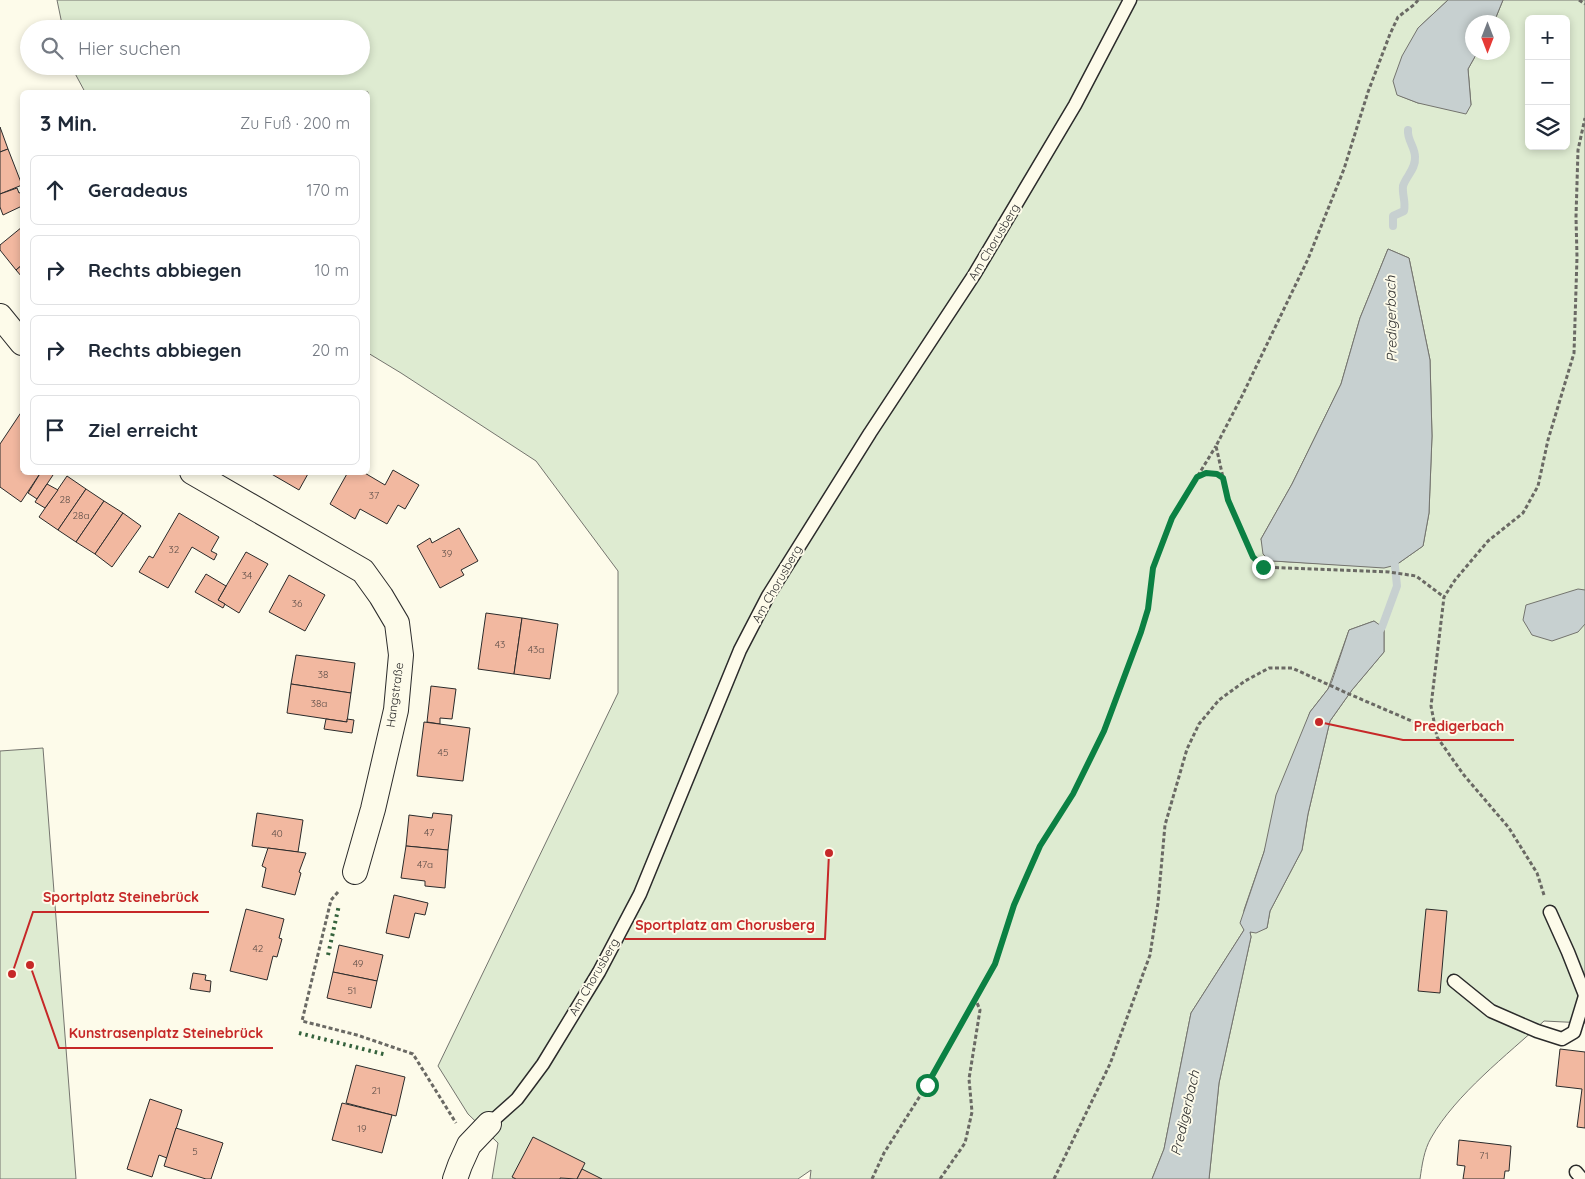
<!DOCTYPE html>
<html lang="de">
<head>
<meta charset="utf-8">
<style>
  body { margin:0; font-family:Quicksand,sans-serif; background:#f2f2f3; color:#1f2937 }
  .controls { position:absolute; right:15px; top:15px; display:grid; overflow:hidden; border-radius:8px; box-shadow:0 2px 8px #0003 }
  .controls button { width:45px; height:45px; display:grid; place-items:center; padding:0; border:0; border-bottom:1px solid #e0e1e3; background:#fff; color:#1f2937; font:25px sans-serif }
  .compass { position:absolute; left:1465px; top:15px; width:45px; height:45px; border-radius:50%; background:#fff; box-shadow:0 2px 8px #0003; rotate:180deg }
  .stop { position:absolute; width:15px; height:15px; margin:-11px; border:4px solid #0b8043; border-radius:50%; background:#fff }
  .stop.end { background:#0b8043; border-color:#fff; box-shadow:0 1px 5px #0008 }
  .list { margin:0; padding:0; list-style:none }
  h2 { display:flex; justify-content:space-between; align-items:center; height:65px; margin:0; padding:0 20px; font-size:21px }
  h2 small { font-size:16px; font-weight:400; color:#747a83 }
  .list li { display:grid; grid-template-columns:32px 1fr auto; gap:15px; align-items:center; box-sizing:border-box; height:70px; margin:0 10px 10px; padding:0 10px; border:1px solid #e0e1e3; border-radius:8px }
  .list b { display:block; font-size:19px; white-space:nowrap }
  .list em { font-size:16px; font-style:normal; color:#747a83 }
  .icon { flex:none; width:28px; height:28px; fill:none; stroke:currentColor; stroke-width:2; stroke-linecap:round; stroke-linejoin:round }
  .map { position:relative; flex:none; width:1585px; height:1179px; overflow:hidden }
  .search { position:absolute; background:#fff; box-shadow:0 2px 8px #0003; left:20px; top:20px; width:350px; height:55px; display:flex; align-items:center; gap:12px; box-sizing:border-box; padding:0 18px; border-radius:28px; color:#747a83; font-size:19px }
  .panel { position:absolute; background:#fff; box-shadow:0 2px 8px #0003; left:20px; top:90px; width:350px; height:385px; border-radius:8px }
  .map>svg:first-child { display:block }
  .green { fill:#deebd1; stroke:#74746e; fill-rule:evenodd }
  .water { fill:#c7d0d0; stroke:#74746e }
  .lines { fill:none; stroke-linecap:round; stroke-linejoin:round }
  .stream { stroke:#c7d0d0; stroke-width:8 }
  .building { fill:#f2b8a0; stroke:#2b2b2b }
  .service-casing { stroke:#2b2b2b; stroke-width:15 }
  .minor-casing { stroke:#2b2b2b; stroke-width:26 }
  .path { stroke:#6a6964; stroke-width:3; stroke-dasharray:4 2.5; stroke-linecap:butt }
  .service { stroke:#fdfbea; stroke-width:12 }
  .minor { stroke:#fdfbea; stroke-width:24 }
  .hedge { stroke:#34623c; stroke-width:4; stroke-dasharray:2.5 4; stroke-linecap:butt }
  .route { stroke:#0b8043; stroke-width:6 }
  .labels { text-anchor:middle; stroke-width:4; stroke-linejoin:round; paint-order:stroke }
  .number-label { font-size:10px; fill:#5d4e48 }
  .street-label { font-size:12px; fill:#2b2b2b; stroke:#fdfbea }
  .water-label { font-size:14px; font-style:italic; fill:#2b2b2b; stroke:#fdfbea }
  .leader { fill:none; stroke:#c62828; stroke-width:2 }
  .callout-dot { fill:#c62828; stroke:#fdfbea; stroke-width:2 }
  .callout-label { font-size:14px; text-anchor:middle; font-weight:bold; fill:#c62828; stroke:#fdfbea; stroke-width:4; stroke-linejoin:round; paint-order:stroke }
</style>
</head>
<body>
<div class="map">
<svg width="1585" height="1179" viewBox="0 0 1585 1179">
  <rect width="100%" height="100%" fill="#fdfbea"/>
  <g class="green">
    <path d="M 57,0 L 1448,0 L 1418,28 L 1398,95 L 1418,103 L 1471,105 L 1468,69 L 1477,53 L 1502,52 L 1502,22 L 1494,22 L 1503,0 L 1585,0 L 1585,1023 L 1544,1021 C 1507,1055 1456,1094 1431,1138 C 1424,1150 1422,1165 1420,1179 L 1209,1179 L 1219,1083 L 1251,937 L 1250,932 L 1267,928 L 1270,911 L 1302,850 L 1308,814 L 1330,721 L 1352,690 L 1384,652 L 1384,629 L 1374,621 L 1349,630 L 1328,689 L 1310,712 L 1264,852 L 1244,910 L 1244,930 L 1191,1013 L 1164,1149 L 1152,1179 L 810,1179 L 811,1170 L 798,1179 L 492,1179 L 498,1143 L 468,1114 L 438,1066 L 618,693 L 618,571 L 536,461 L 401,373 L 368,353 L 368,92 L 85,92 L 71,66 L 361,66 L 361,29 L 63,29 ZM 1529,19 L 1566,19 L 1566,146 L 1529,146 ZM 1388,249 L 1409,258 L 1430,360 L 1432,436 L 1429,513 L 1423,546 L 1396,565 L 1384,567 L 1273,561 L 1267,558 L 1261,539 L 1292,484 L 1341,384 L 1360,318 Z"/>
    <path d="M 43,748 L 76,1179 L 0,1179 L 0,751 Z"/>
  </g>
  <g class="water">
    <path d="M 1448,0 L 1503,0 L 1494,22 L 1472,22 L 1472,52 L 1477,53 L 1468,69 L 1471,105 L 1466,114 L 1418,103 L 1397,95 L 1393,81 L 1402,56 L 1418,28 Z"/>
    <path d="M 1388,249 L 1409,258 L 1430,360 L 1432,436 L 1429,513 L 1423,546 L 1396,565 L 1384,568 L 1273,561 L 1267,558 L 1263,554 L 1261,539 L 1292,484 L 1341,384 L 1360,318 Z"/>
    <path d="M 1578,589 L 1585,590 L 1585,624 L 1578,632 L 1552,641 L 1532,635 L 1523,620 L 1526,605 Z"/>
    <path d="M 1374,621 L 1384,628 L 1384,652 L 1352,690 L 1330,721 L 1308,814 L 1302,850 L 1270,911 L 1267,928 L 1256,933 L 1250,932 L 1251,937 L 1219,1083 L 1209,1179 L 1152,1179 L 1164,1149 L 1191,1013 L 1244,930 L 1240,923 L 1264,852 L 1276,795 L 1310,712 L 1328,689 L 1332,681 L 1349,630 Z"/>
  </g>
  <g class="lines">
    <g class="stream">
      <path d="M 1393,226 L 1393,216 L 1404,211 C 1406,202 1402,195 1403,186 C 1406,176 1416,169 1415,157 C 1415,147 1407,140 1408,130"/>
      <path d="M 1377,634 L 1382,627 L 1397,586 L 1394,557"/>
    </g>
  </g>
  <g class="building">
    <path d="M 0,127 L 8,149 L 0,152 Z"/>
    <path d="M 8,149 L 22,185 L 0,194 L 0,152 Z"/>
    <path d="M 17,188 L 19,193 L 22,192 L 22,206 L 3,215 L 0,207 L 0,194 Z"/>
    <path d="M 22,227 L 22,265 L 16,270 L 0,250 L 0,245 Z"/>
    <path d="M 22,265 L 22,277 L 16,270 Z"/>
    <path d="M 22,411 L 22,472 L 41,472 L 21,502 L 0,487 L 0,444 Z"/>
    <path d="M 393,470 L 419,485 L 405,509 L 398,505 L 387,524 L 360,509 L 355,519 L 330,504 L 348,472 L 363,472 L 385,485 Z"/>
    <path d="M 41,472 L 50,472 L 53,475 L 37,499 L 28,493 Z"/>
    <path d="M 268,472 L 309,472 L 299,490 Z"/>
    <path d="M 67,476 L 86,489 L 58,530 L 39,517 Z"/>
    <path d="M 47,484 L 58,490 L 45,508 L 35,502 Z"/>
    <path d="M 86,489 L 104,501 L 76,542 L 58,530 Z"/>
    <path d="M 104,501 L 123,513 L 95,554 L 76,542 Z"/>
    <path d="M 123,513 L 141,526 L 112,567 L 95,554 Z"/>
    <path d="M 179,513 L 219,537 L 211,551 L 217,554 L 214,560 L 192,547 L 168,588 L 139,572 L 149,556 L 153,558 Z"/>
    <path d="M 459,528 L 478,561 L 461,570 L 464,575 L 440,588 L 417,546 L 430,538 L 432,543 Z"/>
    <path d="M 246,552 L 268,564 L 239,613 L 218,600 Z"/>
    <path d="M 206,574 L 226,586 L 218,600 L 225,604 L 223,608 L 195,592 Z"/>
    <path d="M 289,575 L 325,595 L 305,631 L 269,612 Z"/>
    <path d="M 486,613 L 522,618 L 514,674 L 478,669 Z"/>
    <path d="M 522,618 L 558,624 L 550,679 L 514,674 Z"/>
    <path d="M 296,655 L 355,663 L 351,693 L 291,684 Z"/>
    <path d="M 291,684 L 351,693 L 347,722 L 287,713 Z"/>
    <path d="M 431,686 L 456,689 L 452,719 L 440,718 L 440,724 L 427,722 Z"/>
    <path d="M 326,719 L 347,722 L 347,719 L 354,720 L 352,733 L 324,729 Z"/>
    <path d="M 424,722 L 470,728 L 463,781 L 417,776 Z"/>
    <path d="M 257,813 L 303,820 L 298,852 L 252,846 Z"/>
    <path d="M 433,813 L 452,815 L 448,850 L 406,846 L 409,815 L 432,818 Z"/>
    <path d="M 406,846 L 448,850 L 445,888 L 425,886 L 425,881 L 401,878 Z"/>
    <path d="M 268,848 L 306,853 L 299,872 L 301,873 L 295,895 L 262,887 L 266,868 L 262,866 Z"/>
    <path d="M 394,895 L 428,903 L 425,915 L 415,913 L 409,938 L 386,933 Z"/>
    <path d="M 246,909 L 284,919 L 279,938 L 282,939 L 277,957 L 273,956 L 267,980 L 230,971 Z"/>
    <path d="M 1426,909 L 1447,911 L 1440,993 L 1418,991 Z"/>
    <path d="M 339,945 L 383,955 L 377,981 L 333,972 Z"/>
    <path d="M 333,972 L 377,981 L 371,1008 L 327,998 Z"/>
    <path d="M 193,973 L 206,975 L 205,980 L 211,981 L 210,992 L 190,989 Z"/>
    <path d="M 1560,1049 L 1585,1052 L 1585,1128 L 1577,1127 L 1582,1089 L 1556,1086 Z"/>
    <path d="M 356,1065 L 405,1077 L 396,1116 L 346,1103 Z"/>
    <path d="M 150,1099 L 182,1110 L 167,1158 L 159,1155 L 152,1177 L 127,1169 Z"/>
    <path d="M 342,1103 L 392,1115 L 382,1153 L 332,1140 Z"/>
    <path d="M 176,1128 L 223,1143 L 211,1179 L 206,1179 L 164,1166 Z"/>
    <path d="M 533,1137 L 585,1163 L 577,1179 L 560,1178 L 560,1179 L 516,1179 L 512,1177 Z"/>
    <path d="M 1459,1140 L 1511,1146 L 1509,1171 L 1505,1171 L 1504,1179 L 1463,1179 L 1465,1166 L 1457,1165 Z"/>
    <path d="M 582,1169 L 602,1179 L 577,1179 Z"/>
  </g>
  <g class="lines">
    <g class="service-casing">
      <g id="service">
        <path d="M 1550,912 L 1568,952 L 1585,995"/>
        <path d="M 1454,981 L 1491,1011 L 1537,1031 L 1562,1039 L 1574,1032 L 1585,996"/>
        <path d="M 489,1124 L 517,1099 L 543,1064 L 599,972 L 640,894 L 740,650 L 768,596 L 870,433 L 974,275 L 1075,105 L 1130,0"/>
        <path d="M 1576,1172 L 1582,1179"/>
      </g>
    </g>
    <g class="minor-casing">
      <g id="minor">
        <path d="M 0,316 L 22,343"/>
        <path d="M 192,472 L 363,571 L 381,596 L 397,623 L 401,655 L 396,710 L 373,809 L 355,872"/>
        <path d="M 455,1179 L 460,1165 L 469,1145 L 489,1124"/>
      </g>
    </g>
    <g class="path">
      <path d="M 1418,0 L 1415,4 L 1398,17 L 1390,34 L 1368,92 L 1344,169 L 1308,259 L 1242,396 L 1216,446 L 1228,500 L 1253,557 L 1263,567 L 1389,572 L 1416,576 L 1444,597"/>
      <path d="M 1579,0 L 1585,4"/>
      <path d="M 1197,477 C 1207,473 1214,471 1223,478"/>
      <path d="M 338,892 L 331,900 L 302,1021 L 357,1035 L 413,1054 L 456,1123"/>
      <path d="M 1544,895 L 1537,873 L 1509,828 L 1463,774 L 1437,737 L 1431,706 L 1444,597 L 1455,580 L 1488,541 L 1523,513 L 1538,486 L 1548,440 L 1574,353 L 1577,257 L 1576,217 L 1578,150 L 1585,118"/>
      <path d="M 872,1179 L 884,1153 L 927,1085 L 995,964 L 1014,905 L 1039,846 L 1073,794 L 1103,731 L 1141,633 L 1148,609 L 1153,568 L 1172,518 L 1216,446"/>
      <path d="M 940,1179 L 965,1143 L 972,1112 L 969,1079 L 980,1010 L 975,998"/>
      <path d="M 1054,1179 L 1110,1064 L 1150,955 L 1158,903 L 1165,825 L 1187,749 L 1199,724 L 1219,700 L 1245,681 L 1269,668 L 1292,668 L 1349,694 L 1435,731"/>
    </g>
    <use href="#service" class="service"/>
    <use href="#minor" class="minor"/>
    <g class="hedge">
      <path d="M 328,955 L 339,905"/>
      <path d="M 299,1033 L 387,1055"/>
    </g>
  </g>
  <g class="lines">
    <path class="route" d="M 927,1085 L 995,964 L 1014,905 L 1040,846 L 1073,794 L 1104,731 L 1141,632 L 1148,609 L 1153,568 L 1172,518 L 1197,477 L 1206,473 L 1217,474 L 1223,478 L 1228,500 L 1253,557 L 1263,567"/>
  </g>
  <g class="labels">
    <g class="number-label">
      <text x="374" y="499">37</text>
      <text x="65" y="503">28</text>
      <text x="81" y="519">28a</text>
      <text x="174" y="553">32</text>
      <text x="447" y="557">39</text>
      <text x="247" y="579">34</text>
      <text x="297" y="607">36</text>
      <text x="500" y="648">43</text>
      <text x="536" y="653">43a</text>
      <text x="323" y="678">38</text>
      <text x="319" y="707">38a</text>
      <text x="443" y="756">45</text>
      <text x="429" y="836">47</text>
      <text x="277" y="837">40</text>
      <text x="425" y="868">47a</text>
      <text x="258" y="952">42</text>
      <text x="358" y="967">49</text>
      <text x="352" y="994">51</text>
      <text x="376" y="1094">21</text>
      <text x="362" y="1132">19</text>
      <text x="195" y="1155">5</text>
      <text x="1484" y="1159">71</text>
    </g>
    <g class="street-label">
      <text transform="translate(994 242) rotate(-59)" y="4">Am Chorusberg</text>
      <text transform="translate(777 584) rotate(-60)" y="4">Am Chorusberg</text>
      <text transform="translate(395 695) rotate(-82)" y="4">Hangstraße</text>
      <text transform="translate(594 977) rotate(-60)" y="4">Am Chorusberg</text>
    </g>
    <g class="water-label">
      <text transform="translate(1391 319) rotate(-91)" y="5">Predigerbach</text>
      <text transform="translate(1185 1113) rotate(-77)" y="5">Predigerbach</text>
    </g>
  </g>
  <path class="leader" d="M1319 722L1403 740H1514M12 974L33 912H209M829 853L825 939H625M30 965L59 1048H273"/>
  <g class="callout-dot">
    <circle cx="1319" cy="722" r="5"/>
    <circle cx="12" cy="974" r="5"/>
    <circle cx="829" cy="853" r="5"/>
    <circle cx="30" cy="965" r="5"/>
  </g>
  <g class="callout-label">
    <text x="1459" y="731">Predigerbach</text>
    <text x="121" y="902">Sportplatz Steinebrück</text>
    <text x="725" y="930">Sportplatz am Chorusberg</text>
    <text x="166" y="1038">Kunstrasenplatz Steinebrück</text>
  </g>
</svg>
<div class="controls">
<button>+</button>
<button>−</button>
<button><svg class="icon" aria-label="layers" viewBox="0 0 24 24"><path d="M12 4l9 5-9 5-9-5zM3 14l9 5 9-5"/></svg></button>
</div>
<svg class="compass" viewBox="-18 -18 36 36"><path d="M0-13l5 13h-10z" fill="#e53935"/><path d="M0 13l5-13h-10z" fill="#747a83"/></svg>
<div class="stop" style="left:927px;top:1085px"></div>
<div class="stop end" style="left:1263px;top:567px"></div>
<div class="search"><svg class="icon" aria-label="search" viewBox="0 0 24 24"><circle cx="10" cy="10" r="6"/><path d="M15 15l6 6"/></svg>Hier suchen</div>
<section class="panel">
<h2>3 Min.<small>Zu Fuß · 200 m</small></h2>
<ul class="list">
<li><svg class="icon" aria-label="ahead" viewBox="0 0 24 24"><path d="M12 20V5M6 11l6-6 6 6"/></svg><div><b>Geradeaus</b></div><em>170 m</em></li>
<li><svg class="icon" aria-label="right" viewBox="0 0 24 24"><path d="M7 20v-9h11M14 6l5 5-5 5"/></svg><div><b>Rechts abbiegen</b></div><em>10 m</em></li>
<li><svg class="icon" aria-label="right" viewBox="0 0 24 24"><path d="M7 20v-9h11M14 6l5 5-5 5"/></svg><div><b>Rechts abbiegen</b></div><em>20 m</em></li>
<li><svg class="icon" aria-label="arrive" viewBox="0 0 24 24"><path d="M6 21V4h12l-3 4 3 4H6"/></svg><div><b>Ziel erreicht</b></div></li>
</ul>
</section>
</div>
</body>
</html>
